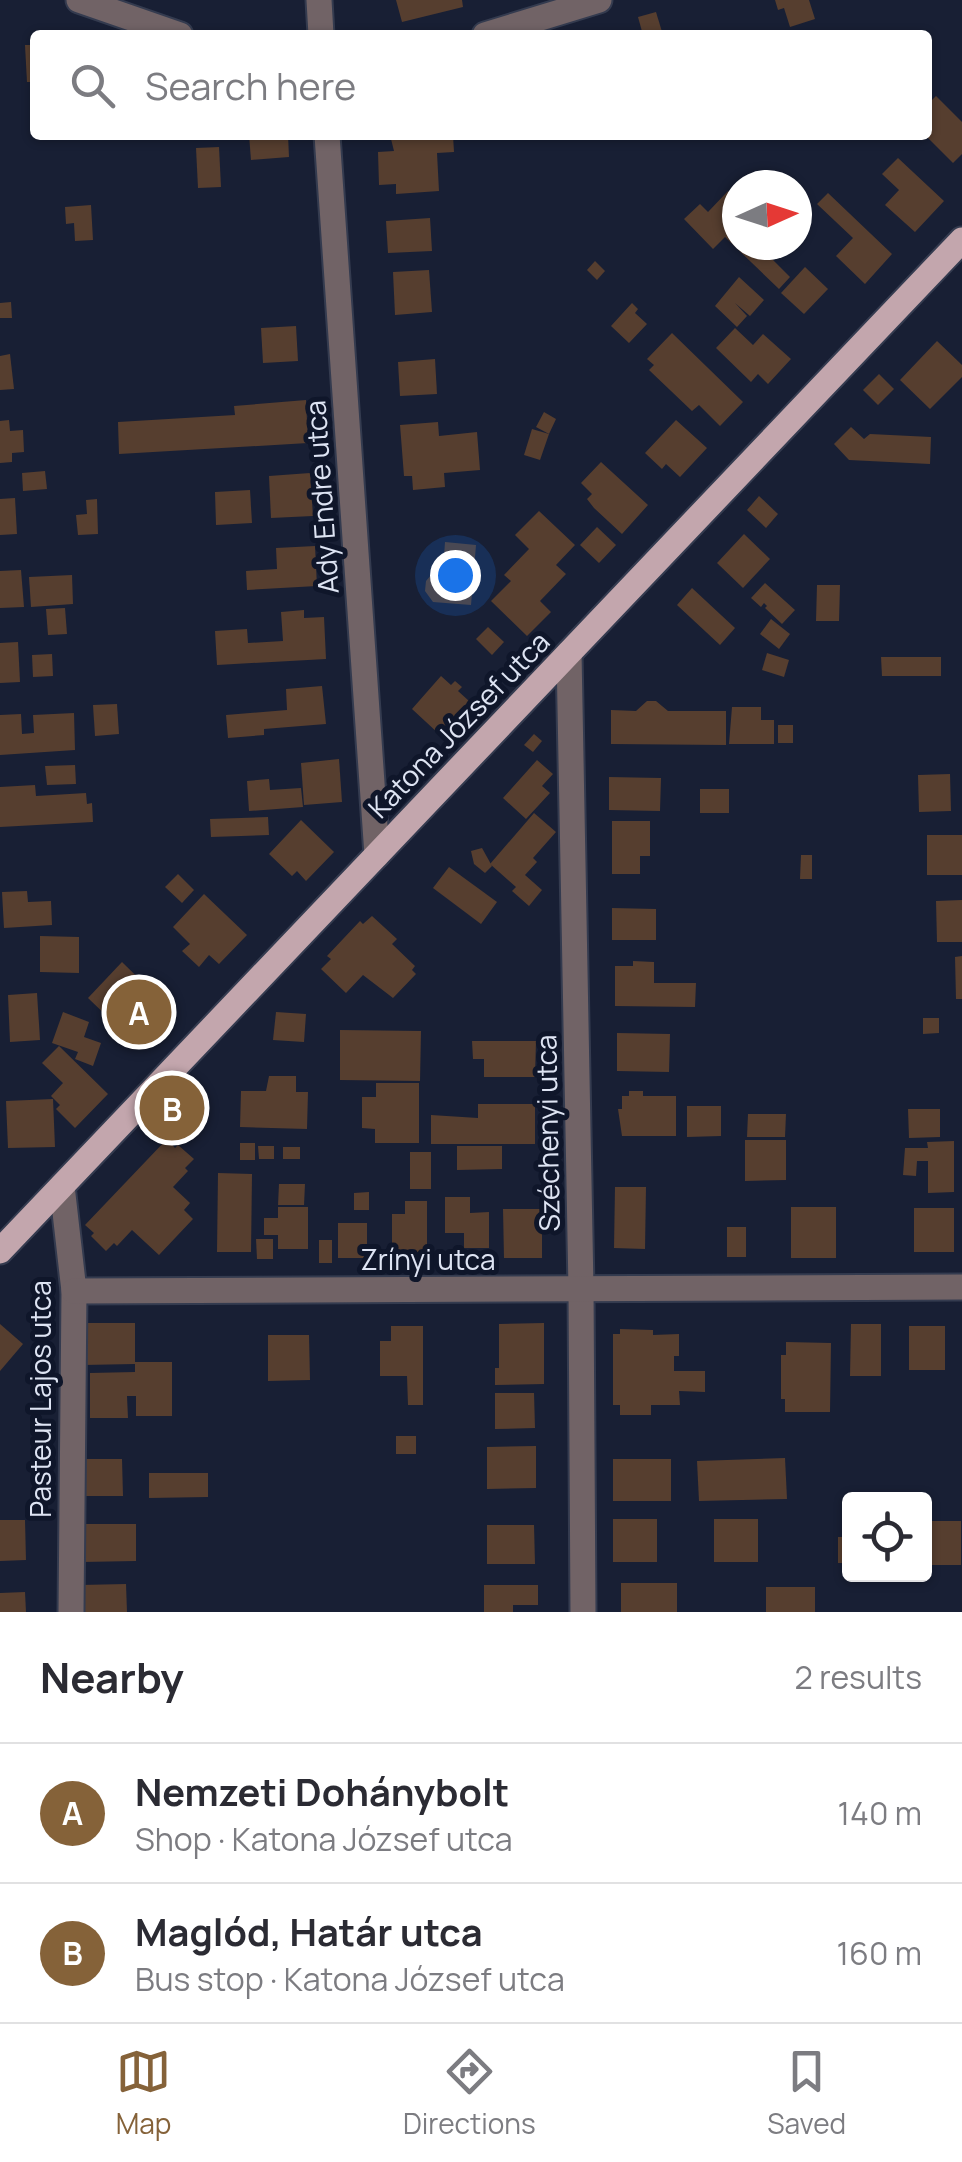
<!DOCTYPE html>
<html lang="en">
<head>
<meta charset="utf-8">
<style>
  body { margin:0; font-family:Manrope,sans-serif; background:#f2f2f3; color:#2b2b33 }
  .controls { position:absolute; right:30px; bottom:30px; display:grid; overflow:hidden; border-radius:10px; box-shadow:0 2px 8px #0004 }
  .controls button { width:90px; height:90px; display:grid; place-items:center; padding:0; border:0; border-bottom:2px solid #e1e1e2; background:#fff; color:#2b2b33; font:50px sans-serif }
  .compass { position:absolute; left:722px; top:170px; width:90px; height:90px; border-radius:50%; background:#fff; box-shadow:0 2px 8px #0004; rotate:87deg }
  .you { position:absolute; left:455px; top:575px; width:35px; height:35px; margin:-25px; border:8px solid #fff; border-radius:50%; background:#1a73e8; box-shadow:0 0 0 15px #1a73e833 }
  .badge { display:grid; place-items:center; width:65px; height:65px; border-radius:50%; background:#856239; color:#fff; font-size:32px; font-weight:700 }
  .pin { position:absolute; translate:-50% -50%; border:5px solid #fff; box-shadow:0 2px 10px #0006 }
  .list { margin:0; padding:0; list-style:none }
  h2 { display:flex; justify-content:space-between; align-items:center; height:130px; margin:0; padding:0 40px; font-size:42px }
  h2 small { font-size:32px; font-weight:400; color:#7c7c81 }
  .list li { display:grid; grid-template-columns:65px 1fr auto; gap:30px; align-items:center; box-sizing:border-box; height:140px; padding:0 40px; border-top:2px solid #e1e1e2 }
  .list b { display:block; font-size:38px; white-space:nowrap }
  .list p { margin:0; font-size:32px; white-space:nowrap; color:#7c7c81 }
  .list em { font-size:32px; font-style:normal; color:#7c7c81 }
  .icon { flex:none; width:55px; height:55px; fill:none; stroke:currentColor; stroke-width:2; stroke-linecap:round; stroke-linejoin:round }
  .map { position:relative; flex:none; width:962px; height:1612px; overflow:hidden }
  .search { position:absolute; background:#fff; box-shadow:0 2px 8px #0004; left:30px; right:30px; top:30px; height:110px; display:flex; align-items:center; gap:25px; box-sizing:border-box; padding:0 35px; border-radius:10px; color:#7c7c81; font-size:38px }
  .sheet { height:410px; background:#fff }
  nav { display:flex; justify-content:space-around; align-items:center; box-sizing:border-box; height:140px; border-top:2px solid #e1e1e2; background:#fff; font-size:28px; color:#7c7c81 }
  nav a { display:grid; justify-items:center; gap:5px }
  nav .on { color:#856239 }
  .map>svg:first-child { display:block }
  .building { fill:#563e2f }
  .lines { fill:none; stroke-linecap:round; stroke-linejoin:round }
  .minor-casing { stroke:#343b4f; stroke-width:29 }
  .major-casing { stroke:#343b4f; stroke-width:29 }
  .minor { stroke:#716366; stroke-width:25 }
  .major { stroke:#c3a6ad; stroke-width:25 }
  .labels { text-anchor:middle; stroke-width:10; stroke-linejoin:round; paint-order:stroke }
  .street-label { font-size:28px; fill:#dee4f3; stroke:#0f162a }
</style>
</head>
<body>
<div class="map">
<svg width="962" height="1612" viewBox="0 0 962 1612">
  <rect width="100%" height="100%" fill="#181f34"/>
  <g class="building">
    <path d="M 396,0 L 462,0 L 463,7 L 402,22 Z"/>
    <path d="M 775,0 L 809,0 L 815,19 L 790,27 L 784,8 L 778,10 Z"/>
    <path d="M 656,12 L 663,35 L 643,35 L 638,17 Z"/>
    <path d="M 25,45 L 35,45 L 35,82 L 27,82 Z"/>
    <path d="M 936,96 L 962,122 L 962,154 L 953,163 L 927,137 L 927,105 Z"/>
    <path d="M 249,135 L 288,135 L 289,157 L 251,160 Z"/>
    <path d="M 390,135 L 453,135 L 454,152 L 437,153 L 439,191 L 396,194 L 396,184 L 379,185 L 378,152 L 394,151 Z"/>
    <path d="M 219,147 L 221,187 L 198,188 L 196,148 Z"/>
    <path d="M 898,158 L 944,201 L 915,232 L 885,205 L 899,190 L 882,174 Z"/>
    <path d="M 728,191 L 737,201 L 737,245 L 780,245 L 783,248 L 772,259 L 790,277 L 779,289 L 725,237 L 713,249 L 684,219 L 700,204 L 708,212 Z"/>
    <path d="M 828,193 L 892,254 L 865,284 L 836,256 L 853,238 L 817,204 Z"/>
    <path d="M 91,205 L 93,240 L 75,241 L 74,223 L 66,224 L 65,207 Z"/>
    <path d="M 430,218 L 432,251 L 388,253 L 386,221 Z"/>
    <path d="M 595,261 L 605,271 L 597,280 L 587,270 Z"/>
    <path d="M 805,267 L 828,289 L 804,314 L 781,293 Z"/>
    <path d="M 429,270 L 432,312 L 395,315 L 393,272 Z"/>
    <path d="M 739,277 L 764,300 L 750,316 L 735,303 L 747,316 L 737,327 L 715,306 Z"/>
    <path d="M 11,302 L 12,318 L 0,318 L 0,303 Z"/>
    <path d="M 632,303 L 638,309 L 635,313 L 647,324 L 629,343 L 611,326 Z"/>
    <path d="M 296,326 L 298,361 L 263,363 L 261,328 Z"/>
    <path d="M 735,328 L 753,345 L 763,334 L 791,359 L 768,384 L 758,374 L 751,382 L 716,348 Z"/>
    <path d="M 672,333 L 743,402 L 720,426 L 699,405 L 692,411 L 649,370 L 654,365 L 647,359 Z"/>
    <path d="M 937,341 L 962,365 L 962,377 L 930,409 L 900,380 Z"/>
    <path d="M 10,354 L 14,389 L 0,390 L 0,356 Z"/>
    <path d="M 435,359 L 437,394 L 400,396 L 398,362 Z"/>
    <path d="M 879,374 L 894,389 L 878,405 L 863,390 Z"/>
    <path d="M 306,400 L 308,443 L 119,454 L 118,422 L 235,415 L 234,406 Z"/>
    <path d="M 544,412 L 556,419 L 549,434 L 536,427 Z"/>
    <path d="M 9,420 L 10,431 L 23,430 L 24,452 L 12,453 L 12,462 L 0,463 L 0,421 Z"/>
    <path d="M 676,420 L 707,448 L 680,477 L 666,464 L 662,469 L 645,453 Z"/>
    <path d="M 438,422 L 439,436 L 477,432 L 480,470 L 444,473 L 445,487 L 413,490 L 412,476 L 404,476 L 400,425 Z"/>
    <path d="M 851,427 L 864,439 L 870,434 L 931,437 L 930,464 L 849,460 L 834,444 Z"/>
    <path d="M 532,429 L 549,434 L 540,460 L 524,455 Z"/>
    <path d="M 601,462 L 648,505 L 622,534 L 594,508 L 587,499 L 592,494 L 581,483 Z"/>
    <path d="M 45,471 L 47,489 L 23,491 L 22,473 Z"/>
    <path d="M 310,473 L 313,516 L 271,518 L 269,476 Z"/>
    <path d="M 250,490 L 252,523 L 216,525 L 215,492 Z"/>
    <path d="M 759,496 L 778,514 L 766,528 L 747,510 Z"/>
    <path d="M 15,498 L 17,534 L 0,535 L 0,499 Z"/>
    <path d="M 97,499 L 98,534 L 78,535 L 76,515 L 87,514 L 86,500 Z"/>
    <path d="M 539,511 L 575,545 L 556,565 L 566,574 L 540,601 L 551,612 L 527,636 L 491,601 L 511,581 L 504,575 L 529,549 L 515,535 Z"/>
    <path d="M 597,527 L 616,545 L 599,563 L 580,545 Z"/>
    <path d="M 744,534 L 770,559 L 743,588 L 717,563 Z"/>
    <path d="M 445,542 L 476,545 L 471,605 L 433,602 L 425,591 L 426,581 L 436,569 L 443,570 Z"/>
    <path d="M 315,546 L 317,586 L 247,590 L 246,571 L 277,569 L 276,548 Z"/>
    <path d="M 21,570 L 24,607 L 0,608 L 0,571 Z"/>
    <path d="M 72,575 L 73,604 L 31,607 L 29,577 Z"/>
    <path d="M 765,583 L 795,610 L 782,624 L 765,608 L 767,606 L 764,603 L 761,607 L 751,598 Z"/>
    <path d="M 817,585 L 840,585 L 839,621 L 816,621 Z"/>
    <path d="M 692,588 L 735,628 L 720,645 L 677,605 Z"/>
    <path d="M 65,608 L 67,634 L 48,635 L 46,609 Z"/>
    <path d="M 304,610 L 304,618 L 324,617 L 326,659 L 217,665 L 215,631 L 247,629 L 248,643 L 283,641 L 281,612 Z"/>
    <path d="M 771,619 L 790,634 L 779,649 L 760,634 Z"/>
    <path d="M 488,627 L 504,642 L 492,655 L 476,639 Z"/>
    <path d="M 18,642 L 20,682 L 0,683 L 0,643 Z"/>
    <path d="M 767,653 L 789,660 L 784,677 L 762,670 Z"/>
    <path d="M 52,654 L 53,676 L 33,677 L 32,655 Z"/>
    <path d="M 881,657 L 941,657 L 941,676 L 882,676 Z"/>
    <path d="M 441,676 L 451,685 L 455,681 L 462,687 L 458,691 L 469,701 L 439,734 L 412,709 Z"/>
    <path d="M 322,686 L 326,724 L 264,729 L 264,735 L 228,738 L 226,715 L 287,710 L 286,689 Z"/>
    <path d="M 647,701 L 656,701 L 668,711 L 726,711 L 726,745 L 611,744 L 611,710 L 636,711 Z"/>
    <path d="M 117,704 L 119,734 L 95,736 L 93,705 Z"/>
    <path d="M 732,707 L 761,707 L 761,720 L 774,720 L 774,744 L 729,744 Z"/>
    <path d="M 74,713 L 75,750 L 0,755 L 0,715 L 21,714 L 22,734 L 34,733 L 33,715 Z"/>
    <rect x="778" y="725" width="15" height="18"/>
    <path d="M 534,734 L 542,741 L 533,752 L 524,745 Z"/>
    <path d="M 339,759 L 342,802 L 304,805 L 301,763 Z"/>
    <path d="M 537,760 L 553,774 L 542,786 L 550,793 L 526,819 L 503,798 Z"/>
    <path d="M 75,765 L 76,784 L 47,785 L 45,766 Z"/>
    <path d="M 950,774 L 951,811 L 919,812 L 918,775 Z"/>
    <path d="M 609,777 L 661,778 L 660,811 L 609,810 Z"/>
    <path d="M 269,779 L 270,790 L 301,788 L 303,807 L 249,811 L 247,781 Z"/>
    <path d="M 35,785 L 36,796 L 86,793 L 87,804 L 92,803 L 93,822 L 0,827 L 0,787 Z"/>
    <rect x="700" y="789" width="29" height="24"/>
    <path d="M 534,813 L 556,832 L 533,858 L 537,862 L 525,875 L 542,890 L 529,906 L 512,891 L 516,887 L 490,864 Z"/>
    <path d="M 268,817 L 269,835 L 211,837 L 210,819 Z"/>
    <path d="M 301,820 L 334,852 L 306,881 L 297,871 L 292,876 L 269,854 Z"/>
    <path d="M 612,821 L 650,821 L 650,856 L 640,856 L 640,874 L 612,874 Z"/>
    <rect x="927" y="835" width="35" height="40"/>
    <path d="M 482,848 L 492,866 L 485,873 L 474,864 L 471,851 Z"/>
    <path d="M 801,855 L 812,855 L 812,879 L 800,879 Z"/>
    <path d="M 449,867 L 497,902 L 481,924 L 433,888 Z"/>
    <path d="M 178,874 L 194,890 L 182,903 L 165,887 Z"/>
    <path d="M 27,891 L 28,902 L 51,901 L 52,925 L 4,928 L 2,892 Z"/>
    <path d="M 204,894 L 247,935 L 219,964 L 209,955 L 199,967 L 182,951 L 190,944 L 173,927 Z"/>
    <path d="M 962,900 L 962,942 L 937,942 L 936,901 Z"/>
    <path d="M 612,908 L 656,909 L 656,940 L 612,940 Z"/>
    <path d="M 372,916 L 397,939 L 392,944 L 415,966 L 412,970 L 416,974 L 393,998 L 363,975 L 346,993 L 321,969 L 331,959 L 327,956 L 360,921 L 363,924 Z"/>
    <path d="M 40,936 L 79,937 L 79,973 L 40,972 Z"/>
    <path d="M 962,956 L 962,999 L 956,999 L 955,957 Z"/>
    <path d="M 633,961 L 654,962 L 654,983 L 696,983 L 695,1007 L 615,1006 L 615,966 L 633,966 Z"/>
    <path d="M 122,962 L 170,1009 L 137,1045 L 88,998 Z"/>
    <path d="M 37,993 L 40,1040 L 10,1042 L 8,995 Z"/>
    <path d="M 63,1012 L 89,1022 L 84,1037 L 101,1043 L 93,1066 L 75,1059 L 78,1052 L 52,1043 Z"/>
    <path d="M 276,1012 L 306,1014 L 304,1042 L 273,1040 Z"/>
    <path d="M 923,1018 L 939,1018 L 939,1033 L 923,1034 Z"/>
    <path d="M 340,1030 L 421,1031 L 420,1081 L 340,1080 Z"/>
    <path d="M 617,1033 L 670,1034 L 669,1072 L 617,1071 Z"/>
    <path d="M 472,1041 L 536,1041 L 535,1077 L 484,1077 L 484,1059 L 473,1059 Z"/>
    <path d="M 59,1046 L 108,1094 L 75,1128 L 56,1109 L 60,1105 L 51,1096 L 63,1083 L 42,1063 Z"/>
    <path d="M 269,1076 L 296,1076 L 296,1092 L 308,1092 L 307,1129 L 240,1127 L 241,1091 L 266,1091 Z"/>
    <path d="M 376,1083 L 419,1083 L 419,1143 L 375,1143 L 375,1129 L 362,1128 L 362,1097 L 376,1097 Z"/>
    <path d="M 629,1091 L 643,1091 L 643,1096 L 676,1096 L 676,1136 L 622,1136 L 618,1109 L 622,1109 L 622,1096 L 629,1096 Z"/>
    <path d="M 53,1099 L 55,1147 L 8,1148 L 6,1101 Z"/>
    <path d="M 478,1104 L 535,1104 L 535,1144 L 431,1144 L 431,1115 L 478,1118 Z"/>
    <path d="M 687,1106 L 721,1106 L 721,1136 L 687,1137 Z"/>
    <path d="M 908,1109 L 940,1109 L 940,1137 L 909,1138 Z"/>
    <path d="M 748,1114 L 786,1114 L 785,1137 L 747,1137 Z"/>
    <path d="M 167,1139 L 175,1148 L 178,1145 L 194,1159 L 185,1168 L 188,1171 L 173,1187 L 190,1203 L 184,1210 L 193,1219 L 159,1255 L 132,1230 L 117,1246 L 114,1243 L 106,1251 L 91,1236 L 94,1233 L 85,1225 Z"/>
    <path d="M 745,1140 L 786,1140 L 786,1180 L 745,1181 Z"/>
    <path d="M 954,1141 L 954,1192 L 928,1193 L 928,1161 L 917,1161 L 916,1176 L 903,1175 L 905,1148 L 928,1148 L 927,1142 Z"/>
    <rect x="240" y="1143" width="15" height="17"/>
    <path d="M 258,1146 L 274,1146 L 274,1159 L 259,1159 Z"/>
    <path d="M 457,1146 L 502,1146 L 502,1169 L 457,1170 Z"/>
    <rect x="283" y="1147" width="17" height="12"/>
    <rect x="410" y="1152" width="21" height="37"/>
    <path d="M 218,1173 L 252,1174 L 251,1252 L 217,1252 Z"/>
    <path d="M 279,1184 L 305,1184 L 304,1205 L 278,1205 Z"/>
    <path d="M 615,1187 L 646,1187 L 645,1249 L 614,1248 Z"/>
    <path d="M 369,1192 L 369,1210 L 354,1210 L 354,1193 Z"/>
    <path d="M 445,1197 L 470,1197 L 470,1213 L 489,1212 L 489,1248 L 464,1248 L 464,1233 L 445,1233 Z"/>
    <path d="M 405,1201 L 427,1201 L 427,1255 L 392,1255 L 392,1214 L 405,1214 Z"/>
    <path d="M 278,1207 L 308,1207 L 308,1249 L 278,1249 L 278,1235 L 264,1235 L 264,1218 L 278,1218 Z"/>
    <rect x="791" y="1207" width="45" height="51"/>
    <rect x="914" y="1208" width="40" height="44"/>
    <path d="M 503,1209 L 542,1209 L 542,1258 L 504,1258 Z"/>
    <rect x="338" y="1223" width="29" height="35"/>
    <rect x="727" y="1227" width="19" height="30"/>
    <path d="M 256,1239 L 273,1239 L 273,1259 L 257,1259 Z"/>
    <rect x="319" y="1240" width="13" height="23"/>
    <path d="M 82,1323 L 135,1323 L 135,1364 L 83,1365 Z"/>
    <path d="M 544,1323 L 544,1384 L 495,1385 L 495,1368 L 499,1368 L 499,1324 Z"/>
    <path d="M 0,1324 L 23,1344 L 0,1371 Z"/>
    <path d="M 851,1324 L 881,1324 L 881,1376 L 850,1376 Z"/>
    <path d="M 391,1326 L 423,1326 L 423,1405 L 408,1405 L 407,1376 L 380,1376 L 380,1341 L 391,1341 Z"/>
    <rect x="909" y="1326" width="36" height="44"/>
    <path d="M 620,1329 L 653,1330 L 653,1335 L 679,1334 L 679,1356 L 674,1356 L 674,1371 L 705,1371 L 705,1392 L 679,1391 L 680,1405 L 651,1405 L 651,1415 L 620,1415 L 620,1405 L 613,1405 L 613,1334 L 620,1334 Z"/>
    <path d="M 268,1335 L 309,1335 L 310,1380 L 268,1381 Z"/>
    <path d="M 786,1342 L 831,1343 L 830,1412 L 785,1412 L 785,1399 L 781,1399 L 781,1355 L 786,1355 Z"/>
    <path d="M 135,1362 L 172,1362 L 172,1416 L 136,1416 L 136,1396 L 127,1396 L 128,1418 L 90,1418 L 90,1373 L 135,1372 Z"/>
    <path d="M 495,1393 L 534,1393 L 535,1428 L 495,1429 Z"/>
    <rect x="396" y="1436" width="20" height="18"/>
    <path d="M 536,1446 L 536,1488 L 487,1489 L 487,1447 Z"/>
    <path d="M 785,1458 L 787,1499 L 699,1501 L 697,1461 Z"/>
    <path d="M 83,1459 L 122,1459 L 123,1496 L 83,1496 Z"/>
    <rect x="613" y="1459" width="58" height="42"/>
    <path d="M 149,1473 L 208,1473 L 208,1497 L 149,1498 Z"/>
    <rect x="613" y="1519" width="44" height="43"/>
    <rect x="714" y="1519" width="44" height="43"/>
    <path d="M 0,1520 L 25,1520 L 26,1560 L 0,1561 Z"/>
    <rect x="924" y="1521" width="37" height="44"/>
    <path d="M 81,1524 L 136,1524 L 136,1561 L 82,1562 Z"/>
    <path d="M 487,1525 L 534,1525 L 535,1564 L 487,1564 Z"/>
    <rect x="838" y="1537" width="12" height="26"/>
    <rect x="621" y="1583" width="56" height="29"/>
    <path d="M 126,1584 L 127,1612 L 81,1612 L 80,1585 Z"/>
    <path d="M 484,1585 L 538,1585 L 538,1605 L 513,1605 L 513,1612 L 484,1612 Z"/>
    <rect x="766" y="1587" width="49" height="25"/>
    <path d="M 25,1592 L 26,1612 L 0,1612 L 0,1593 Z"/>
  </g>
  <g class="lines">
    <g class="minor-casing">
      <g id="minor">
        <path d="M 79,0 L 180,35"/>
        <path d="M 319,0 L 321,35"/>
        <path d="M 485,35 L 599,0"/>
        <path d="M 327,135 L 377,855"/>
        <path d="M 569,653 L 581,1289 L 583,1612"/>
        <path d="M 62,1186 L 74,1291 L 71,1612"/>
        <path d="M 74,1291 L 962,1287"/>
      </g>
    </g>
    <g class="major-casing">
      <path id="major" d="M 0,1251 L 962,240"/>
    </g>
    <use href="#minor" class="minor"/>
    <use href="#major" class="major"/>
  </g>
  <g class="labels">
    <g class="street-label">
      <text transform="translate(322 497) rotate(-94)" y="10">Ady Endre utca</text>
      <text transform="translate(459 725) rotate(-46)" y="10">Katona József utca</text>
      <text transform="translate(548 1133) rotate(-91)" y="10">Széchenyi utca</text>
      <text x="428" y="1270">Zrínyi utca</text>
      <text transform="translate(41 1399) rotate(-90)" y="10">Pasteur Lajos utca</text>
    </g>
  </g>
</svg>
<div class="controls">
<button><svg class="icon" aria-label="locate" viewBox="0 0 24 24"><circle cx="12" cy="12" r="6"/><path d="M12 2v4M12 18v4M2 12h4M18 12h4"/></svg></button>
</div>
<svg class="compass" viewBox="-18 -18 36 36"><path d="M0-13l5 13h-10z" fill="#e53935"/><path d="M0 13l5-13h-10z" fill="#7c7c81"/></svg>
<div class="you"></div>
<div class="pin badge" style="left:139px;top:1012px">A</div>
<div class="pin badge" style="left:172px;top:1108px">B</div>
<div class="search"><svg class="icon" aria-label="search" viewBox="0 0 24 24"><circle cx="10" cy="10" r="6"/><path d="M15 15l6 6"/></svg>Search here</div>
</div>
<section class="sheet">
<h2>Nearby<small>2 results</small></h2>
<ul class="list">
<li><span class="badge">A</span><div><b>Nemzeti Dohánybolt</b><p>Shop · Katona József utca</p></div><em>140 m</em></li>
<li><span class="badge">B</span><div><b>Maglód, Határ utca</b><p>Bus stop · Katona József utca</p></div><em>160 m</em></li>
</ul>
</section>
<nav>
<a class="on"><svg class="icon" aria-label="map" viewBox="0 0 24 24"><path d="M3 6l6-2 6 2 6-2v14l-6 2-6-2-6 2zM9 4v14M15 6v14"/></svg>Map</a>
<a><svg class="icon" aria-label="directions" viewBox="0 0 24 24"><path d="M12 3l9 9-9 9-9-9zM9 14v-3h6M13 9l2 2-2 2"/></svg>Directions</a>
<a><svg class="icon" aria-label="saved" viewBox="0 0 24 24"><path d="M7 4h10v16l-5-4-5 4z"/></svg>Saved</a>
</nav>
</body>
</html>
